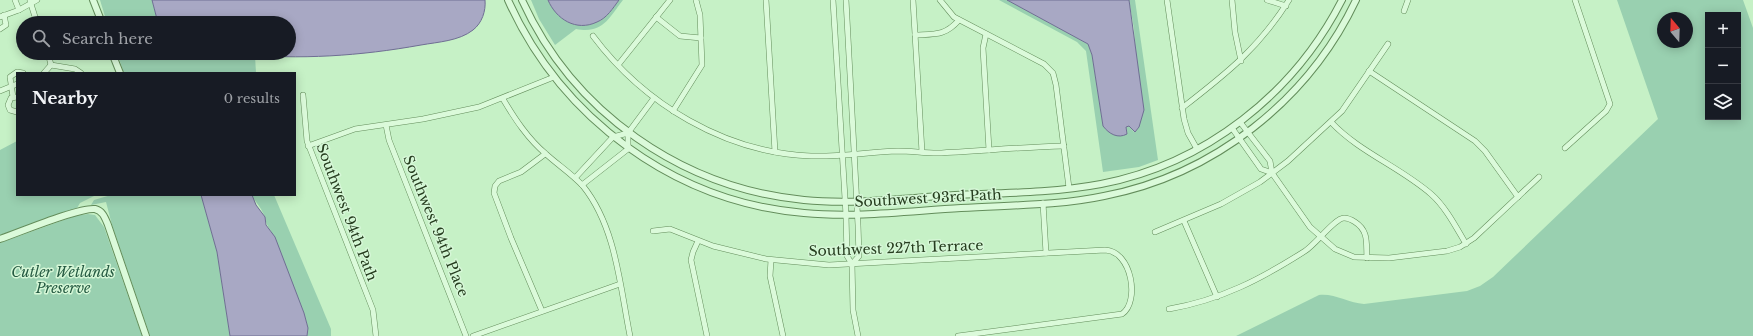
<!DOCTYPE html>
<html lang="en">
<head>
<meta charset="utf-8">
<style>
  body { margin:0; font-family:"Libre Baskerville",serif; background:#242831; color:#f1f3f6 }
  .controls { position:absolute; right:12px; top:12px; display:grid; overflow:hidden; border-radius:0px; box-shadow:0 2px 10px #0003 }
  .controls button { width:36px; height:36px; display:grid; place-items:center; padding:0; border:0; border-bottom:1px solid #363941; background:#171b24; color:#f1f3f6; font:20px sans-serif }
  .compass { position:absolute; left:1657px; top:12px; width:36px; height:36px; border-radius:50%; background:#171b24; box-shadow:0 2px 10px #0003; rotate:341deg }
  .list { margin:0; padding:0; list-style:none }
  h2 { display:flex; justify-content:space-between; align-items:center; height:52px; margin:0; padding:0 16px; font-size:17px }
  h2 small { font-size:13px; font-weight:400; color:#9ea1a6 }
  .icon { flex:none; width:22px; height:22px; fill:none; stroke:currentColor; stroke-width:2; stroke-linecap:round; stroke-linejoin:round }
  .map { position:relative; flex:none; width:1753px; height:336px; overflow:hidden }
  .search { position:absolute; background:#171b24; box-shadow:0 2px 10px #0003; left:16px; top:16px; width:280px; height:44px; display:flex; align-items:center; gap:10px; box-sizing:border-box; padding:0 14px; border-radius:22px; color:#9ea1a6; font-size:15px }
  .panel { position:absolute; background:#171b24; box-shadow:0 2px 10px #0003; left:16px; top:72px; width:280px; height:124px; border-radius:0px }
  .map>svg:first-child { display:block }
  .green { fill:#99d0b0; fill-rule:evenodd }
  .water { fill:#a8a8c4; stroke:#6f6e93 }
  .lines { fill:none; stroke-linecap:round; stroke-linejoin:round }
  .minor-casing { stroke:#638d5b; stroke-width:6 }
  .tertiary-casing { stroke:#638d5b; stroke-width:8 }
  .minor { stroke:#dbfada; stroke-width:5 }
  .tertiary { stroke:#dbfada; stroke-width:6 }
  .labels { text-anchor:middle; stroke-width:3; stroke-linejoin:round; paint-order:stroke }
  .street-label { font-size:14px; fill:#263d1f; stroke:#d6f7d7 }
  .park-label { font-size:14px; font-style:italic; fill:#255a42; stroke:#d6f7d7 }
</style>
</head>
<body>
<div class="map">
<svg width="1753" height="336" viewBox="0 0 1753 336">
  <rect width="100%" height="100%" fill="#c6f1c6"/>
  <g class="green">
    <path d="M 100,0 L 152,0 L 158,22 L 158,23 L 107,23 Z"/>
    <path d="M 531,0 L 548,0 C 556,18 576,32 597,22 C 607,18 613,8 619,0 L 623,0 C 608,19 603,34 576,29 L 555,45 L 539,19 Z"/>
    <path d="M 999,0 L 1007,0 L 1088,44 L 1092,55 L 1103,126 L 1127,134 L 1126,127 L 1129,126 L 1134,132 L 1139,127 L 1134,29 L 1129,0 L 1135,0 L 1158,160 L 1139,167 L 1103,172 L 1086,51 L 1077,42 Z"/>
    <path d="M 1617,0 L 1743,0 L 1753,28 L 1753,336 L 1236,336 L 1319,295 C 1334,293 1349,303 1364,304 L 1467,291 L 1480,286 L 1493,277 L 1658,119 ZM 1708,15 L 1738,15 L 1738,117 L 1708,117 ZM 1663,18 L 1687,18 L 1687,42 L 1663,42 Z"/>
    <path d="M 117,53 L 174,53 L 186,57 L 207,53 L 238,53 L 255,56 L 256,73 L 124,73 Z"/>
    <path d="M 17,141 L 17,195 L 96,195 L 80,203 L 77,208 L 0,235 L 0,150 Z"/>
    <path d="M 111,195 L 201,195 L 217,252 L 230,336 L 150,336 L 112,225 L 106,202 L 91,205 L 94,200 Z"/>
    <path d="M 252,195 L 274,195 L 331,329 L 331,336 L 307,336 L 308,328 L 304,313 L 271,231 C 266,225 266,220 263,213 C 260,206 255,202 252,195 Z"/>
    <path d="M 88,214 L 95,215 L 104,227 L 142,336 L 0,336 L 0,243 L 75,216 Z"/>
  </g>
  <g class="water">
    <path d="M 152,0 L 485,0 C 486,11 482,23 473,30 C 459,41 438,42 421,45 C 360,56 300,60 238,54 L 289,53 L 289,23 L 158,23 Z"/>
    <path d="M 548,0 L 619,0 C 613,8 607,18 597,22 C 576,32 556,19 548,0 Z"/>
    <path d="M 1007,0 L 1129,0 L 1144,110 L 1139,127 L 1135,132 L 1129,126 L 1126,127 L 1127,134 C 1118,139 1109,134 1103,126 L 1092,55 L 1088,44 Z"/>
    <path d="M 201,195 L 252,195 L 256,205 L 265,217 L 266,225 L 275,237 L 304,313 L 308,328 L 307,336 L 230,336 L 217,252 Z"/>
  </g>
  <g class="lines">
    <g class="minor-casing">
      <g id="minor">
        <path d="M 15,0 L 19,10"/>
        <path d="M 766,0 L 775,152"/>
        <path d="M 833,0 L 846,215 L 847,256 L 852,264 L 853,310 L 858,336"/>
        <path d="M 846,0 L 858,225 L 859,256 L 852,264"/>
        <path d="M 913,0 L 922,152"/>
        <path d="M 940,0 L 954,17 L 1044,64 L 1053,73 L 1056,85 L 1069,188"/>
        <path d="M 1167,0 L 1184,119 L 1188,133 L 1197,149"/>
        <path d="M 1232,0 L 1235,32 L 1241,61"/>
        <path d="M 1267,0 L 1286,6"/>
        <path d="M 30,1 L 37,23"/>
        <path d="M 1404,11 L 1408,0"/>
        <path d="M 0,17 L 19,10 L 37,0"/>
        <path d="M 656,17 L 680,36 L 701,38"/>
        <path d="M 0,29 L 6,25 L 4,15"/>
        <path d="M 986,34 L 983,48 L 989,150"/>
        <path d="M 915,35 C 935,34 945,36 959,20"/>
        <path d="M 593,36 C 644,104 725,153 811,156 C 840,157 869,152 898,151 C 911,151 924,153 937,153 C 980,151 1022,147 1064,146"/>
        <path d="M 48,53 L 51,65"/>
        <path d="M 51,65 L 75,69 L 81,73"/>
        <path d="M 618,65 L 670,0"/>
        <path d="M 1369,71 L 1475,141 L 1485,151 L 1518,197"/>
        <path d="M 44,73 L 51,65"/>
        <path d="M 0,91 L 17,84"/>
        <path d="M 303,95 L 307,141 L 373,310 L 376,336"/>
        <path d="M 13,97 L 10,77 L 17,72 L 23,73"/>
        <path d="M 17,97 L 11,98 L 8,105 L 10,110 L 17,112"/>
        <path d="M 503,99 C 515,119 528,139 546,154 C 558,165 572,174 583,186 C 616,227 620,286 630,336"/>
        <path d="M 1182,108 C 1226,74 1259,48 1289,0"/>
        <path d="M 673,111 L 702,65 L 700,15 L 696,0"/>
        <path d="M 1240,122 L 1270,161 L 1272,173 L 1310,227 L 1335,249 L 1354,257 L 1389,258 L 1447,251 L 1460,247 L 1474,238 L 1539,177"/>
        <path d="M 1331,122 C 1359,152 1400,167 1431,194 C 1445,206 1456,227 1466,244"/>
        <path d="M 386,125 L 389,140 L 466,336"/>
        <path d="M 1232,128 L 1261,169 L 1272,173"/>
        <path d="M 628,133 L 654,98"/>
        <path d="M 308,146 L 355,129 L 423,119 L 479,107 L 554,77"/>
        <path d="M 1565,148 L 1606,111 L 1610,104 L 1575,0"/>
        <path d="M 575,178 L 613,137 L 628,133"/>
        <path d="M 582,185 L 628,149 L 628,133"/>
        <path d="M 1043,203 L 1046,253"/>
        <path d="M 1184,221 L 1217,297"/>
        <path d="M 653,231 L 670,229 L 713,246 L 766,259 L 829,265 L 1105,250 C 1132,251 1140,302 1122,314 L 958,336"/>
        <path d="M 1155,232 L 1221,204 L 1260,182 L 1288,161 L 1342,111 L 1388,44"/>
        <path d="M 698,241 L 693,252 L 691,260 L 707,336"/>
        <path d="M 771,260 L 770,276 L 783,336"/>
        <path d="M 1169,309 C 1221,300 1261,279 1305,251 C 1316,244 1335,218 1344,218 C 1348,218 1352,220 1355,222 C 1369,231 1366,243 1367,258"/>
        <path d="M 542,311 L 511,238 L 494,193 L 495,186 L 499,181 L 521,172 L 545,154"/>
        <path d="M 473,336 L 620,284"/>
      </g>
    </g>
    <g class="tertiary-casing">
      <g id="tertiary">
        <path d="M 93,0 L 102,23"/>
        <path d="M 508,0 C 561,118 674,202 804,213 C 856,218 909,211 961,208 C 1009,205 1057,206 1104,196 C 1213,175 1308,101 1356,0"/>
        <path d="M 522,0 C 573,112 681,188 804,200 C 854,205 905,198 955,195 C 1004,193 1053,193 1101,184 C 1205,164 1294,94 1342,0"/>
        <path d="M 112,53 L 120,73"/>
        <path d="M 0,239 C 18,233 79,207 95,209 C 103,211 105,218 108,225 L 146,336"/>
      </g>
    </g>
    <use href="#minor" class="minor"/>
    <use href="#tertiary" class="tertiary"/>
  </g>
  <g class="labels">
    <g class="street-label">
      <text transform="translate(928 198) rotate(-3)" y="5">Southwest 93rd Path</text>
      <text transform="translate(347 212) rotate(69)" y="5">Southwest 94th Path</text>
      <text transform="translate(436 226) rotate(68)" y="5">Southwest 94th Place</text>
      <text transform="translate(896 248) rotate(-2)" y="5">Southwest 227th Terrace</text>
    </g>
    <g class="park-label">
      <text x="63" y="277">Cutler Wetlands<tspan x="63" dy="16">Preserve</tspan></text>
    </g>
  </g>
</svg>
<div class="controls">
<button>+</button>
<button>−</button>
<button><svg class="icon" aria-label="layers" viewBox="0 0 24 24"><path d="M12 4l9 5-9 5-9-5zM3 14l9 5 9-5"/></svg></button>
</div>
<svg class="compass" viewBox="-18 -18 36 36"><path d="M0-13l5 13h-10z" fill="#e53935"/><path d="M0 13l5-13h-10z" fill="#9ea1a6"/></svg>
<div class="search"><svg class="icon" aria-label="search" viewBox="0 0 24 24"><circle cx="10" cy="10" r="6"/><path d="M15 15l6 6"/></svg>Search here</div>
<section class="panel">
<h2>Nearby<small>0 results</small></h2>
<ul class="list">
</ul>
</section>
</div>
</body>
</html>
